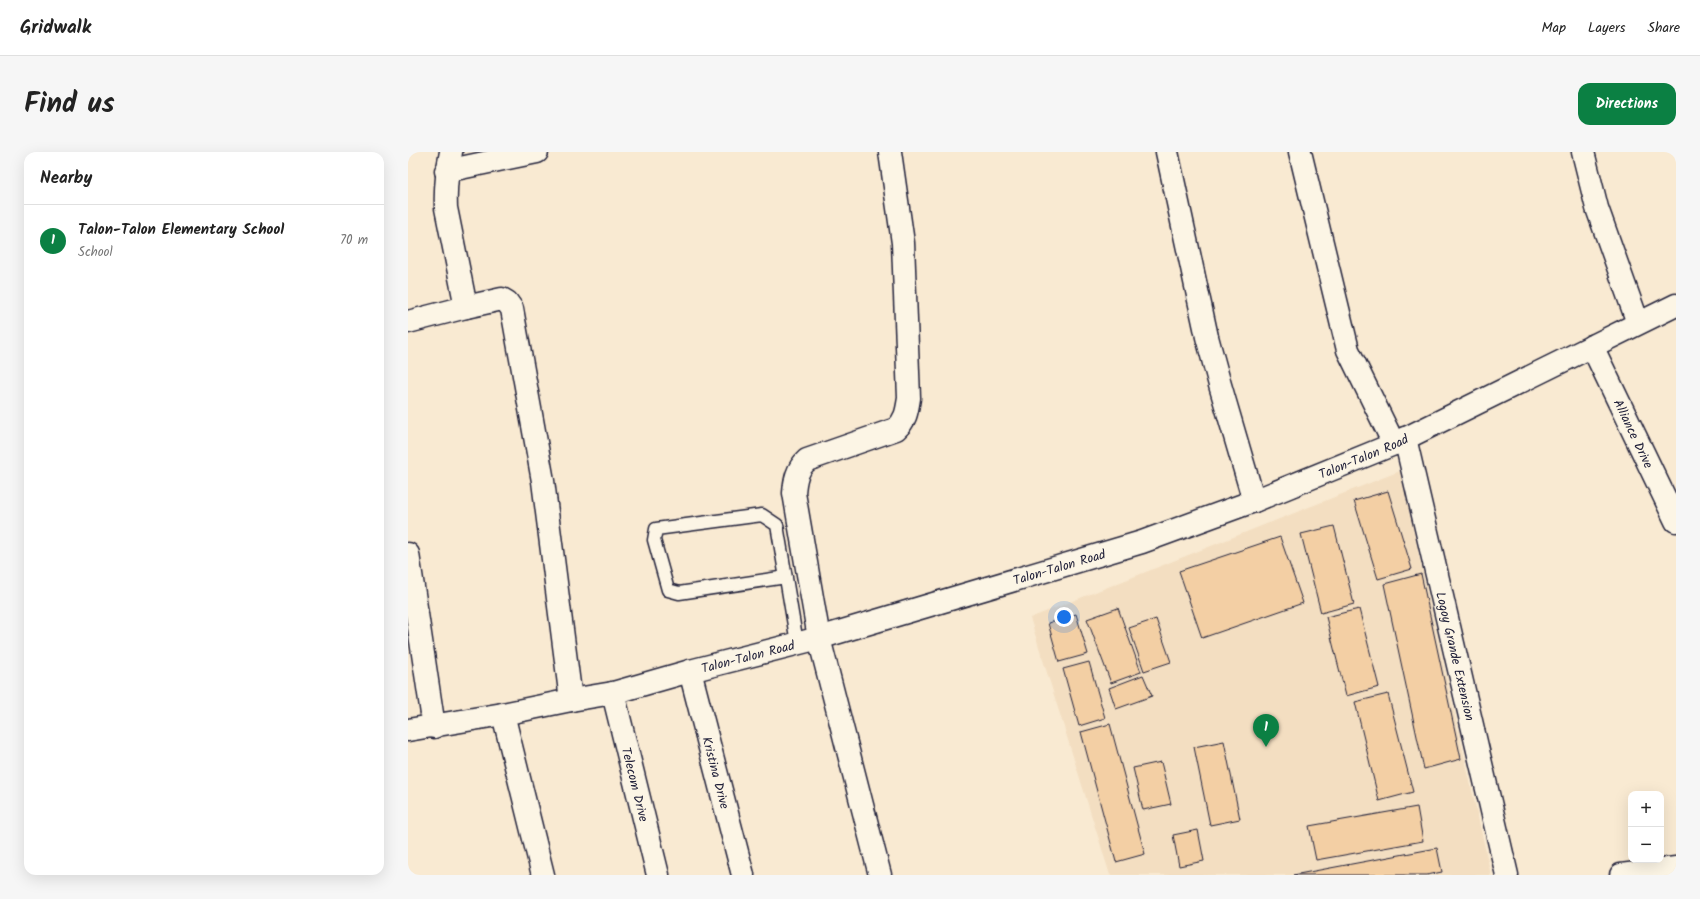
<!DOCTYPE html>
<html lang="en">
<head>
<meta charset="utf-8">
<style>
  body { margin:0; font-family:Kalam,sans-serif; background:#f6f6f6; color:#222 }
  .controls { position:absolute; right:12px; bottom:12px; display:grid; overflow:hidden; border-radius:8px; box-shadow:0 4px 16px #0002 }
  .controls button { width:36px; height:36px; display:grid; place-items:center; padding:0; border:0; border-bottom:1px solid #e0e0e0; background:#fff; color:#222; font:20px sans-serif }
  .you { position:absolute; left:656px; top:465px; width:14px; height:14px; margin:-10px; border:3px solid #fff; border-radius:50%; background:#1a73e8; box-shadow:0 0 0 6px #1a73e833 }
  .badge { display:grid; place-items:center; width:26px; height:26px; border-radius:50%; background:#0b8043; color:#fff; font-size:13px; font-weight:700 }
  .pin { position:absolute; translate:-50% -33px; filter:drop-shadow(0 1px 2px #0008) }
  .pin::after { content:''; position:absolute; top:21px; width:14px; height:12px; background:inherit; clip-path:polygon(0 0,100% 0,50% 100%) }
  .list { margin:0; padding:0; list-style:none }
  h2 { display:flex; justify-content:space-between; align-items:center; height:52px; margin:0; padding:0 16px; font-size:17px }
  h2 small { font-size:13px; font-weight:400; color:#767676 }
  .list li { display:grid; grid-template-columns:26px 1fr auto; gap:12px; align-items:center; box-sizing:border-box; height:72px; padding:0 16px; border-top:1px solid #e0e0e0 }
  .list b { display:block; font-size:15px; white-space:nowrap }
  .list p { margin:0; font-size:13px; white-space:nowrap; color:#767676 }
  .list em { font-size:13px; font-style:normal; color:#767676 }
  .map { position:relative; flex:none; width:1268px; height:723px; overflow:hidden; border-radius:12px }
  header { display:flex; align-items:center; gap:24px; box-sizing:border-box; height:56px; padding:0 20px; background:#fff; border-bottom:1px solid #e0e0e0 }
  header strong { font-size:19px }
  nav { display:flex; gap:22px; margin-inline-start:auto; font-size:14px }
  .intro { display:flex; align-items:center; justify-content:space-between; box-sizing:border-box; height:96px; padding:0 24px }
  h1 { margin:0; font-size:28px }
  .button { padding:10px 18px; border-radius:12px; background:#0b8043; color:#fff; font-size:14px; font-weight:700 }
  main { display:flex; gap:24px; padding:0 24px }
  aside { flex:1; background:#fff; border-radius:12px; box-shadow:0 4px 16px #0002 }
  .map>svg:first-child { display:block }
  .built { fill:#f3dec1 }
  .building { fill:#f3cfa4; stroke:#22223b }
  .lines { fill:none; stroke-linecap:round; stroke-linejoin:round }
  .lane-casing { stroke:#22223b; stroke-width:15 }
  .street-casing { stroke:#22223b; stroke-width:25 }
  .secondary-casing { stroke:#22223b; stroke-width:25 }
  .lane { stroke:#fcf5e5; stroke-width:12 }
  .street { stroke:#fcf5e5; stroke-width:22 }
  .secondary { stroke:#fcf5e5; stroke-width:22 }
  .labels { text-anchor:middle; stroke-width:3; stroke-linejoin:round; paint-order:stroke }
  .street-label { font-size:13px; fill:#22223b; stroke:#fcf5e5 }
</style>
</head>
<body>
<header>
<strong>Gridwalk</strong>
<nav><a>Map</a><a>Layers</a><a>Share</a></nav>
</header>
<div class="intro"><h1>Find us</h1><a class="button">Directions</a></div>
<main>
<aside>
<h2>Nearby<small></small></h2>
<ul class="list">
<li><span class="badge">1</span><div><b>Talon-Talon Elementary School</b><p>School</p></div><em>70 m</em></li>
</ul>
</aside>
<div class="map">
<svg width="1268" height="723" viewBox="0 0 1268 723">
  <rect width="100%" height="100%" fill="#f9ead2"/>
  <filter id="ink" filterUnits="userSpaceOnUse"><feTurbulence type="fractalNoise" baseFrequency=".025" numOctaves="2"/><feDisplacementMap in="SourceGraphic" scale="8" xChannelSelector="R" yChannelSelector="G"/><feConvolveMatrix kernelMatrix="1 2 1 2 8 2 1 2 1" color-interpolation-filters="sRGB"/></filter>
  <g filter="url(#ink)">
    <path class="built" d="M 992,319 L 1083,723 L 702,723 L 622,466 Z"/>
    <g class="building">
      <path d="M 980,339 L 1004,417 L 970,427 L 946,349 Z"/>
      <path d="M 926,374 L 946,452 L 913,461 L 893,382 Z"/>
      <path d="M 872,385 L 895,451 L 794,486 L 771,419 Z"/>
      <path d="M 1013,422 L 1053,607 L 1016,617 L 976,432 Z"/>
      <path d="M 710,456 L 733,520 L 703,531 L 679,467 Z"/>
      <path d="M 951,457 L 971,535 L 938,544 L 918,465 Z"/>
      <path d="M 668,462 L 680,502 L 651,510 L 640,471 Z"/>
      <path d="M 748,467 L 763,510 L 736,519 L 721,476 Z"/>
      <path d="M 681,510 L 697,566 L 671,574 L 655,517 Z"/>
      <path d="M 735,523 L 744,544 L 708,557 L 701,536 Z"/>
      <path d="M 980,542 L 1005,640 L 971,649 L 947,550 Z"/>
      <path d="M 702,572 L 737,702 L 708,710 L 673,580 Z"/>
      <path d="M 816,589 L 832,667 L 802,673 L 786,595 Z"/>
      <path d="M 753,610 L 763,652 L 735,658 L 725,616 Z"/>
      <path d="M 1009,655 L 1015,689 L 908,708 L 901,674 Z"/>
      <path d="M 790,678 L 796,709 L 771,714 L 765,683 Z"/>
      <path d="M 1029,696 L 1034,720 L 1019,723 L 885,723 Z"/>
    </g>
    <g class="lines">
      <g class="lane-casing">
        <path id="lane" d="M 378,425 L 271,441 L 260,438 L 246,388 L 248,377 L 354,363 L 369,373 L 389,491"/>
      </g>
      <g class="street-casing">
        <g id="street">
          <path d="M 43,0 C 39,19 37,36 38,56 L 58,155 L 94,147 L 99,150 L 104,157 L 135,329 L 163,548"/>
          <path d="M 759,0 L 799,185 L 812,233 L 846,349"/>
          <path d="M 892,0 L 940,198 L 986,292"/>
          <path d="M 1175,0 L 1189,56 L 1230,171"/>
          <path d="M 38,19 L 129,0"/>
          <path d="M 0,170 L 58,155"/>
          <path id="s1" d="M 1184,194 L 1268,369"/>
          <path d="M 0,402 L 26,575"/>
          <path id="s2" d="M 282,519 L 335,723"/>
          <path id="s3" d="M 205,541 L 250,723"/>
          <path d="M 95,562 L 135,723"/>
          <path d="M 472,723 L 411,486 L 386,341 C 387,328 389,317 399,308 L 488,277 C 498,268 499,259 501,246 L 495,91 L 482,0"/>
          <path d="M 1213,723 L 1268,716"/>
        </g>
      </g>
      <g class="secondary-casing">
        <g id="secondary">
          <path id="s4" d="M 997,286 L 1099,723"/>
          <path id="s5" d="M 0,578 L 95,562 L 163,548 L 205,541 L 282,519 L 411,486 L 734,390 L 846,349 L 986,292 L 1268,153"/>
        </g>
      </g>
      <use href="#lane" class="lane"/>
      <use href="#street" class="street"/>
      <use href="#secondary" class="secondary"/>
    </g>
  </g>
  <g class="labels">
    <g class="street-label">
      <text dy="5" stroke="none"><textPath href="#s1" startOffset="97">Alliance Drive</textPath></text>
      <text dy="5" stroke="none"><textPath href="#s5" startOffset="996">Talon-Talon Road</textPath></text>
      <text dy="5" stroke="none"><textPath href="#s5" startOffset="672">Talon-Talon Road</textPath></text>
      <text dy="5" stroke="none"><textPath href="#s5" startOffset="348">Talon-Talon Road</textPath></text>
      <text dy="5" stroke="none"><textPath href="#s4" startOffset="224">Logoy Grande Extension</textPath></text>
      <text dy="5" stroke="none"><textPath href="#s2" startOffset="105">Kristina Drive</textPath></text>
      <text dy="5" stroke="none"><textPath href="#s3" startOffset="94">Telecom Drive</textPath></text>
    </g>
  </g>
</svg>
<div class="controls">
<button>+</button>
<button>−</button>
</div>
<div class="you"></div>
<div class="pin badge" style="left:858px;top:595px">1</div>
</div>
</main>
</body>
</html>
